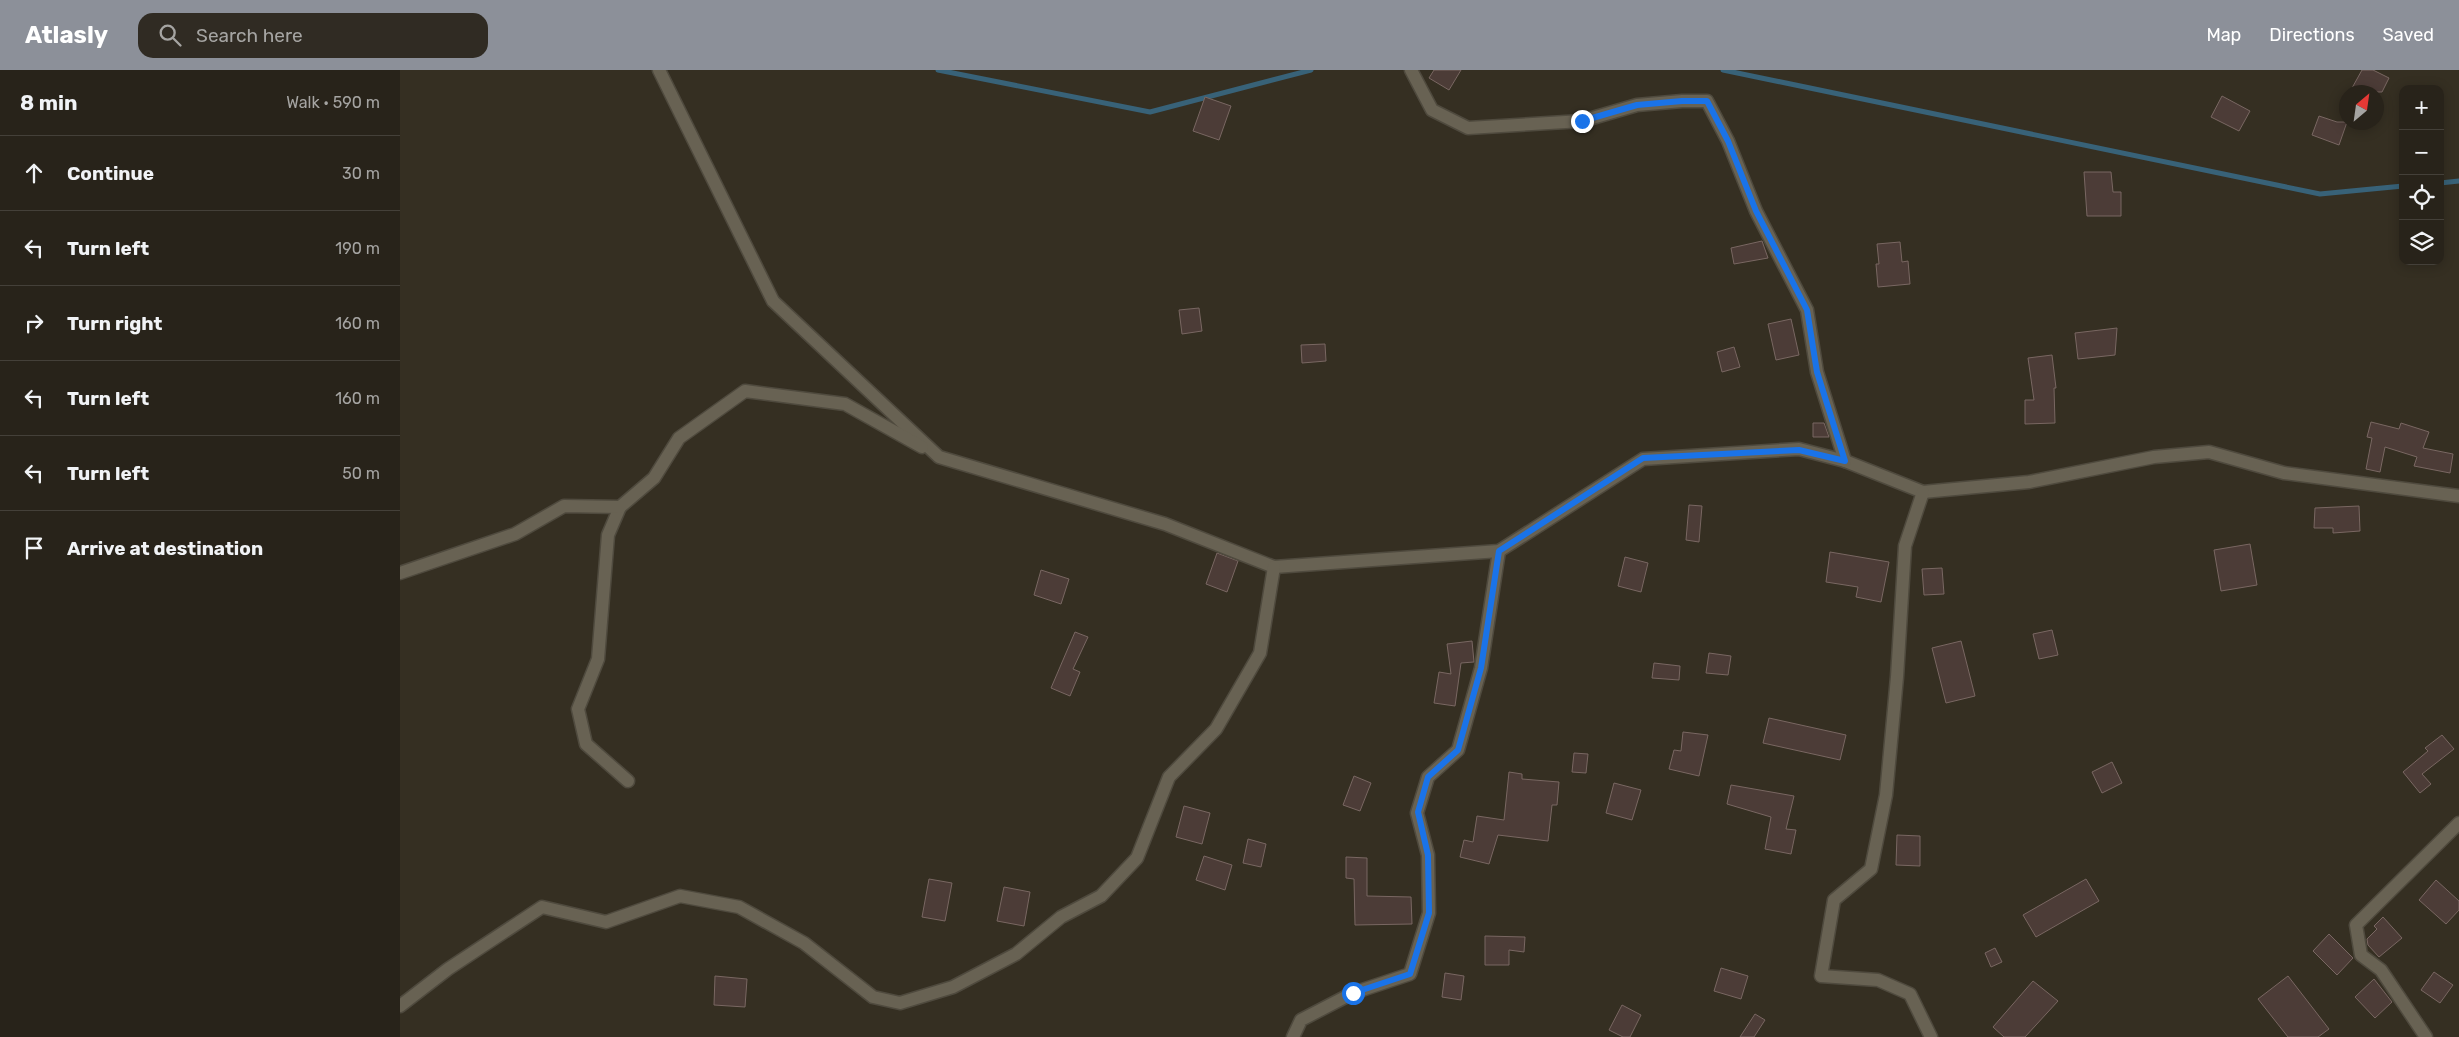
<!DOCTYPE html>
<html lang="en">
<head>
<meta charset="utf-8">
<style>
  body { margin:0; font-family:Rubik,sans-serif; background:#302b23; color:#f1f3f6 }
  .controls { position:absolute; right:15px; top:15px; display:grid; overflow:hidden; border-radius:10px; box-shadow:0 2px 12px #0003 }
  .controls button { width:45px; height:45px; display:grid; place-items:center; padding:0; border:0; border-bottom:1px solid #444039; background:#28231a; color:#f1f3f6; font:25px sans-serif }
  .compass { position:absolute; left:1939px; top:15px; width:45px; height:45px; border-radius:50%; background:#28231a; box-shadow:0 2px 12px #0003; rotate:29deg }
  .stop { position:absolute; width:15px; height:15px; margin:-11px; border:4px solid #1a73e8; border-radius:50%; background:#fff }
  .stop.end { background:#1a73e8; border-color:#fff; box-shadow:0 1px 5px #0008 }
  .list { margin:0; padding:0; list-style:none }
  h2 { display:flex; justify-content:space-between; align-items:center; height:65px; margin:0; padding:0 20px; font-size:21px }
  h2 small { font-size:16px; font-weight:400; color:#a5a4a2 }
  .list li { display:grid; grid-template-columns:32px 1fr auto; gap:15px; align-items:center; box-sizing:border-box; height:75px; padding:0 20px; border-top:1px solid #444039 }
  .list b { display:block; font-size:19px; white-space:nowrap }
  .list em { font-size:16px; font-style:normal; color:#a5a4a2 }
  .icon { flex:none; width:28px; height:28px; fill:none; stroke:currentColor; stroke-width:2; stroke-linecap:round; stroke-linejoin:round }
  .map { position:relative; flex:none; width:2059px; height:967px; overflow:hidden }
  header { display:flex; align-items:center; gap:30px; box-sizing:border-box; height:70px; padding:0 25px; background:#8c9099; color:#fff }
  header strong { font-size:24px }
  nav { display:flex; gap:28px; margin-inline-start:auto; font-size:18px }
  .search { width:350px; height:45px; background:#302b23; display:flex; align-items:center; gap:12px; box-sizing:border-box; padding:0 18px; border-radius:15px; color:#a5a4a2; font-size:19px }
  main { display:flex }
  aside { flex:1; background:#28231a }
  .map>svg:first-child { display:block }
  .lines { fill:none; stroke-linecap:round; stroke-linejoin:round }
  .stream { stroke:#386278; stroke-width:5 }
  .building { fill:#4c3c37; stroke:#796762 }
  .street-casing { stroke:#4f4a3e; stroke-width:15 }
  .street { stroke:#686253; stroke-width:12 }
  .route { stroke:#1a73e8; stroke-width:6 }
</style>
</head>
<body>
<header>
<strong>Atlasly</strong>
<div class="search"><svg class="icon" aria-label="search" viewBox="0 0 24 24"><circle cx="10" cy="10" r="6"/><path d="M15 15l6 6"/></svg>Search here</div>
<nav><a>Map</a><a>Directions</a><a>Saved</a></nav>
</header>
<main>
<aside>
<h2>8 min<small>Walk · 590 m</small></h2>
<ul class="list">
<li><svg class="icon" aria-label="ahead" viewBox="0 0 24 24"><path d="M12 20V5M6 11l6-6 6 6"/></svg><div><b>Continue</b></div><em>30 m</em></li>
<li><svg class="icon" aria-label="left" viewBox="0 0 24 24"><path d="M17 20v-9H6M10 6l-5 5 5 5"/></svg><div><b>Turn left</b></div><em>190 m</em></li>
<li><svg class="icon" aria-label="right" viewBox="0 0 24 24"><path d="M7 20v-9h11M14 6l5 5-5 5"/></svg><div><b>Turn right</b></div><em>160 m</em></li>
<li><svg class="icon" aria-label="left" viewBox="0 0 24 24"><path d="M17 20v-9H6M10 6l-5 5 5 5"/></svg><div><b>Turn left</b></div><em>160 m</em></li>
<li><svg class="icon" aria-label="left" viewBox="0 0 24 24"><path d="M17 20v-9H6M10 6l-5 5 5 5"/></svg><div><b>Turn left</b></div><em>50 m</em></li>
<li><svg class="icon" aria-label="arrive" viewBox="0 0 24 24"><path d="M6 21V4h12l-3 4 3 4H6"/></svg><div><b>Arrive at destination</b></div></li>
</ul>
</aside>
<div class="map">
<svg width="2059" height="967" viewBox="0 0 2059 967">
  <rect width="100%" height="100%" fill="#352f22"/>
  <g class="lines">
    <g class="stream">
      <path d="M 538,0 L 750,42 L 911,0"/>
      <path d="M 1323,0 L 1920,124 L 2003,116"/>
      <path d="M 2040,113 L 2059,111"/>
    </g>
  </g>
  <g class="building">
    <path d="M 1034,0 L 1061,0 L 1049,20 L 1029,8 Z"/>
    <path d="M 1962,0 L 1973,0 L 1989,8 L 1982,22 L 1961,22 L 1952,18 Z"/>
    <path d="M 1822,26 L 1850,41 L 1839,61 L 1811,47 Z"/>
    <path d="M 805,27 L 831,36 L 819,70 L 793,61 Z"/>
    <path d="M 1919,46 L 1937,52 L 1947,52 L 1939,75 L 1912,65 Z"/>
    <path d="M 1684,102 L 1711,102 L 1713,122 L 1721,122 L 1721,146 L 1687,146 Z"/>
    <path d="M 1362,171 L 1368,188 L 1334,194 L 1331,178 Z"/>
    <path d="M 1500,172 L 1502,192 L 1508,191 L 1510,214 L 1478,217 L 1476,194 L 1479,194 L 1477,174 Z"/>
    <path d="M 799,238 L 802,261 L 782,264 L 779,240 Z"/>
    <path d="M 1391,249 L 1399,285 L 1376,290 L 1368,254 Z"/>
    <path d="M 1717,258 L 1715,285 L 1678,289 L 1675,263 Z"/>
    <path d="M 925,274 L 926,291 L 902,293 L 901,275 Z"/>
    <path d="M 1334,277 L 1340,297 L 1322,302 L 1317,282 Z"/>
    <path d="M 1652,285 L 1656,318 L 1654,318 L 1655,353 L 1625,354 L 1625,330 L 1634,330 L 1628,288 Z"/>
    <path d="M 1971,352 L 1999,359 L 2001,353 L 2029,362 L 2023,378 L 2053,384 L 2050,403 L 2014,396 L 2017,387 L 1985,377 L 1980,402 L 1966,399 L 1972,368 L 1967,367 Z"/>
    <path d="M 1413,353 L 1424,353 L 1429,367 L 1413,367 Z"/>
    <path d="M 1289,435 L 1302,436 L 1299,472 L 1286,470 Z"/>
    <path d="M 1959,436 L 1960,461 L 1933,463 L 1933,458 L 1914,458 L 1915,438 Z"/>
    <path d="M 1850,474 L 1857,515 L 1821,521 L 1814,480 Z"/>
    <path d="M 1430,482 L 1489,492 L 1481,532 L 1456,527 L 1458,517 L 1426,512 Z"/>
    <path d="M 817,483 L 838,491 L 827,522 L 806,514 Z"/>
    <path d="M 1225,487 L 1248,493 L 1241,522 L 1218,516 Z"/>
    <path d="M 1542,498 L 1544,524 L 1524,525 L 1522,499 Z"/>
    <path d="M 641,500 L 669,509 L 661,534 L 634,525 Z"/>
    <path d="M 1652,560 L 1658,585 L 1639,589 L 1633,564 Z"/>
    <path d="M 675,562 L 688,567 L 673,599 L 680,602 L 670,626 L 651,618 Z"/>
    <path d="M 1072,571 L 1074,592 L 1061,593 L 1055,636 L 1034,633 L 1039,602 L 1051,604 L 1047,574 Z"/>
    <path d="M 1561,571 L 1575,626 L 1546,633 L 1532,578 Z"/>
    <path d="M 1309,583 L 1331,586 L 1328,605 L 1306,603 Z"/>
    <path d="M 1254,593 L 1280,596 L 1279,610 L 1252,608 Z"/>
    <path d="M 1369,648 L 1446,665 L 1440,690 L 1363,673 Z"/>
    <path d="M 1283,662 L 1308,665 L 1299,706 L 1269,699 L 1274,680 L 1281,681 Z"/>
    <path d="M 2042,665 L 2054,679 L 2022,704 L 2031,714 L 2020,723 L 2003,702 L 2028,681 L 2025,678 Z"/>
    <path d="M 1174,683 L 1188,684 L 1186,703 L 1172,702 Z"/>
    <path d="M 1712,692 L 1722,713 L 1702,723 L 1692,702 Z"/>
    <path d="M 1109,702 L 1122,704 L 1122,709 L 1159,712 L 1157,735 L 1152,735 L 1148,771 L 1098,765 L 1089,794 L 1060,787 L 1064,770 L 1073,772 L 1077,746 L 1104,750 Z"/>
    <path d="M 954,706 L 971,713 L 960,741 L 943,735 Z"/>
    <path d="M 1214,713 L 1241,720 L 1232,750 L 1206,743 Z"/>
    <path d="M 1331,715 L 1394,726 L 1386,759 L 1396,760 L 1391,784 L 1365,779 L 1371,747 L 1327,734 Z"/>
    <path d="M 784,736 L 810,743 L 802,774 L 776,767 Z"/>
    <path d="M 1497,765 L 1520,766 L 1520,796 L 1496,795 Z"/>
    <path d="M 848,769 L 866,774 L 861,797 L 843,793 Z"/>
    <path d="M 804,786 L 832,795 L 825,820 L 796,810 Z"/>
    <path d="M 946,787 L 967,788 L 967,826 L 1011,827 L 1012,854 L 955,855 L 954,809 L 946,808 Z"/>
    <path d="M 529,809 L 552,813 L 545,851 L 522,847 Z"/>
    <path d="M 1686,809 L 1699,831 L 1636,867 L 1623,845 Z"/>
    <path d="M 2036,810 L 2059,831 L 2059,840 L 2046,854 L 2019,830 Z"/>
    <path d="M 604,817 L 630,822 L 624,856 L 597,851 Z"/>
    <path d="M 1983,847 L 2002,868 L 1979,887 L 1968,875 L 1967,869 L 1977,859 L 1974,856 Z"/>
    <path d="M 1929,864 L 1953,888 L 1937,905 L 1913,881 Z"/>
    <path d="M 1085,866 L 1125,867 L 1124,882 L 1109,880 L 1109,895 L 1085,895 Z"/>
    <path d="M 1595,878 L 1602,892 L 1591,897 L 1585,883 Z"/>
    <path d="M 1321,898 L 1348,906 L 1341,929 L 1314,921 Z"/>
    <path d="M 2034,902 L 2053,915 L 2040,933 L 2021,920 Z"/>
    <path d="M 1045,903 L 1064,906 L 1061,930 L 1042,927 Z"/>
    <path d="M 315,906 L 347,909 L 345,937 L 314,935 Z"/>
    <path d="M 1888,906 L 1929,959 L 1918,967 L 1888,967 L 1858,929 Z"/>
    <path d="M 1974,909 L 1992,932 L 1975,948 L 1955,927 Z"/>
    <path d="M 1633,911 L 1658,931 L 1625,967 L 1604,967 L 1593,957 Z"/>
    <path d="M 1222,935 L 1241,945 L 1230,967 L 1223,967 L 1209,960 Z"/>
    <path d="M 1355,944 L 1365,950 L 1354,967 L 1340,967 Z"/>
  </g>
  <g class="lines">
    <g class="street-casing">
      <g id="street">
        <path d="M 259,0 L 373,231 L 539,387 L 765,454 L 874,497 L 1099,481 L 1243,389 L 1399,379 L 1445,391 L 1523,422 L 1629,412 L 1754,387 L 1809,382 L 1884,403 L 2059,426"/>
        <path d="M 1011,0 L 1032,40 L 1068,58 L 1182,51 L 1237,35 L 1282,31 L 1307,31 L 1328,71 L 1356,141 L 1407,240 L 1417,302 L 1445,391"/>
        <path d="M 1523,422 L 1505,476 L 1497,607 L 1486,725 L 1471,799 L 1434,830 L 1421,906 L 1478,910 L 1510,924 L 1531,967"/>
        <path d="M 220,437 L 208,465 L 198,589 L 178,639 L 186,674 L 228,711"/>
        <path d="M 0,503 L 115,464 L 164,436 L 220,437 L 254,408 L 279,368 L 345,321 L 445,334 L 522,377"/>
        <path d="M 0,936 L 48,899 L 142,837 L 206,852 L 280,826 L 339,837 L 404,873 L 473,927 L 500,933 L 553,917 L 616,884 L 661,847 L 701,826 L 737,788 L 769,707 L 816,659 L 860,583 L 874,497"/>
        <path d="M 893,967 L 901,950 L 953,923 L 1010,904 L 1029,843 L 1028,785 L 1017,743 L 1028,707 L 1058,680 L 1081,598 L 1099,481"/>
        <path d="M 2026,967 L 1981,900 L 1961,885 L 1956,855 L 2059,753"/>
      </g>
    </g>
    <use href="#street" class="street"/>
  </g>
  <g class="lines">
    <path class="route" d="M 953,923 L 1010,904 L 1029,843 L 1028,785 L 1018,742 L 1028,707 L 1058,680 L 1081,598 L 1099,481 L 1243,388 L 1399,380 L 1445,391 L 1417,302 L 1407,240 L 1356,141 L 1328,71 L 1307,31 L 1282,31 L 1237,35 L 1182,51"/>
  </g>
</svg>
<div class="controls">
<button>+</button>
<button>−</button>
<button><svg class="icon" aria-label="locate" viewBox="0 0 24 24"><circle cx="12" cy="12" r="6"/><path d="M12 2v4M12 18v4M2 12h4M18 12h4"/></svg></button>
<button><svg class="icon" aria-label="layers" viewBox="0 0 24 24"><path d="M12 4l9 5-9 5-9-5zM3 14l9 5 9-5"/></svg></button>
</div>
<svg class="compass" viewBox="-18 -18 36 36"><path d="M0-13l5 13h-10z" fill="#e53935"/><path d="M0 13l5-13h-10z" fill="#a5a4a2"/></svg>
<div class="stop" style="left:953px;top:923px"></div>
<div class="stop end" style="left:1182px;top:51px"></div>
</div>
</main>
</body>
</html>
